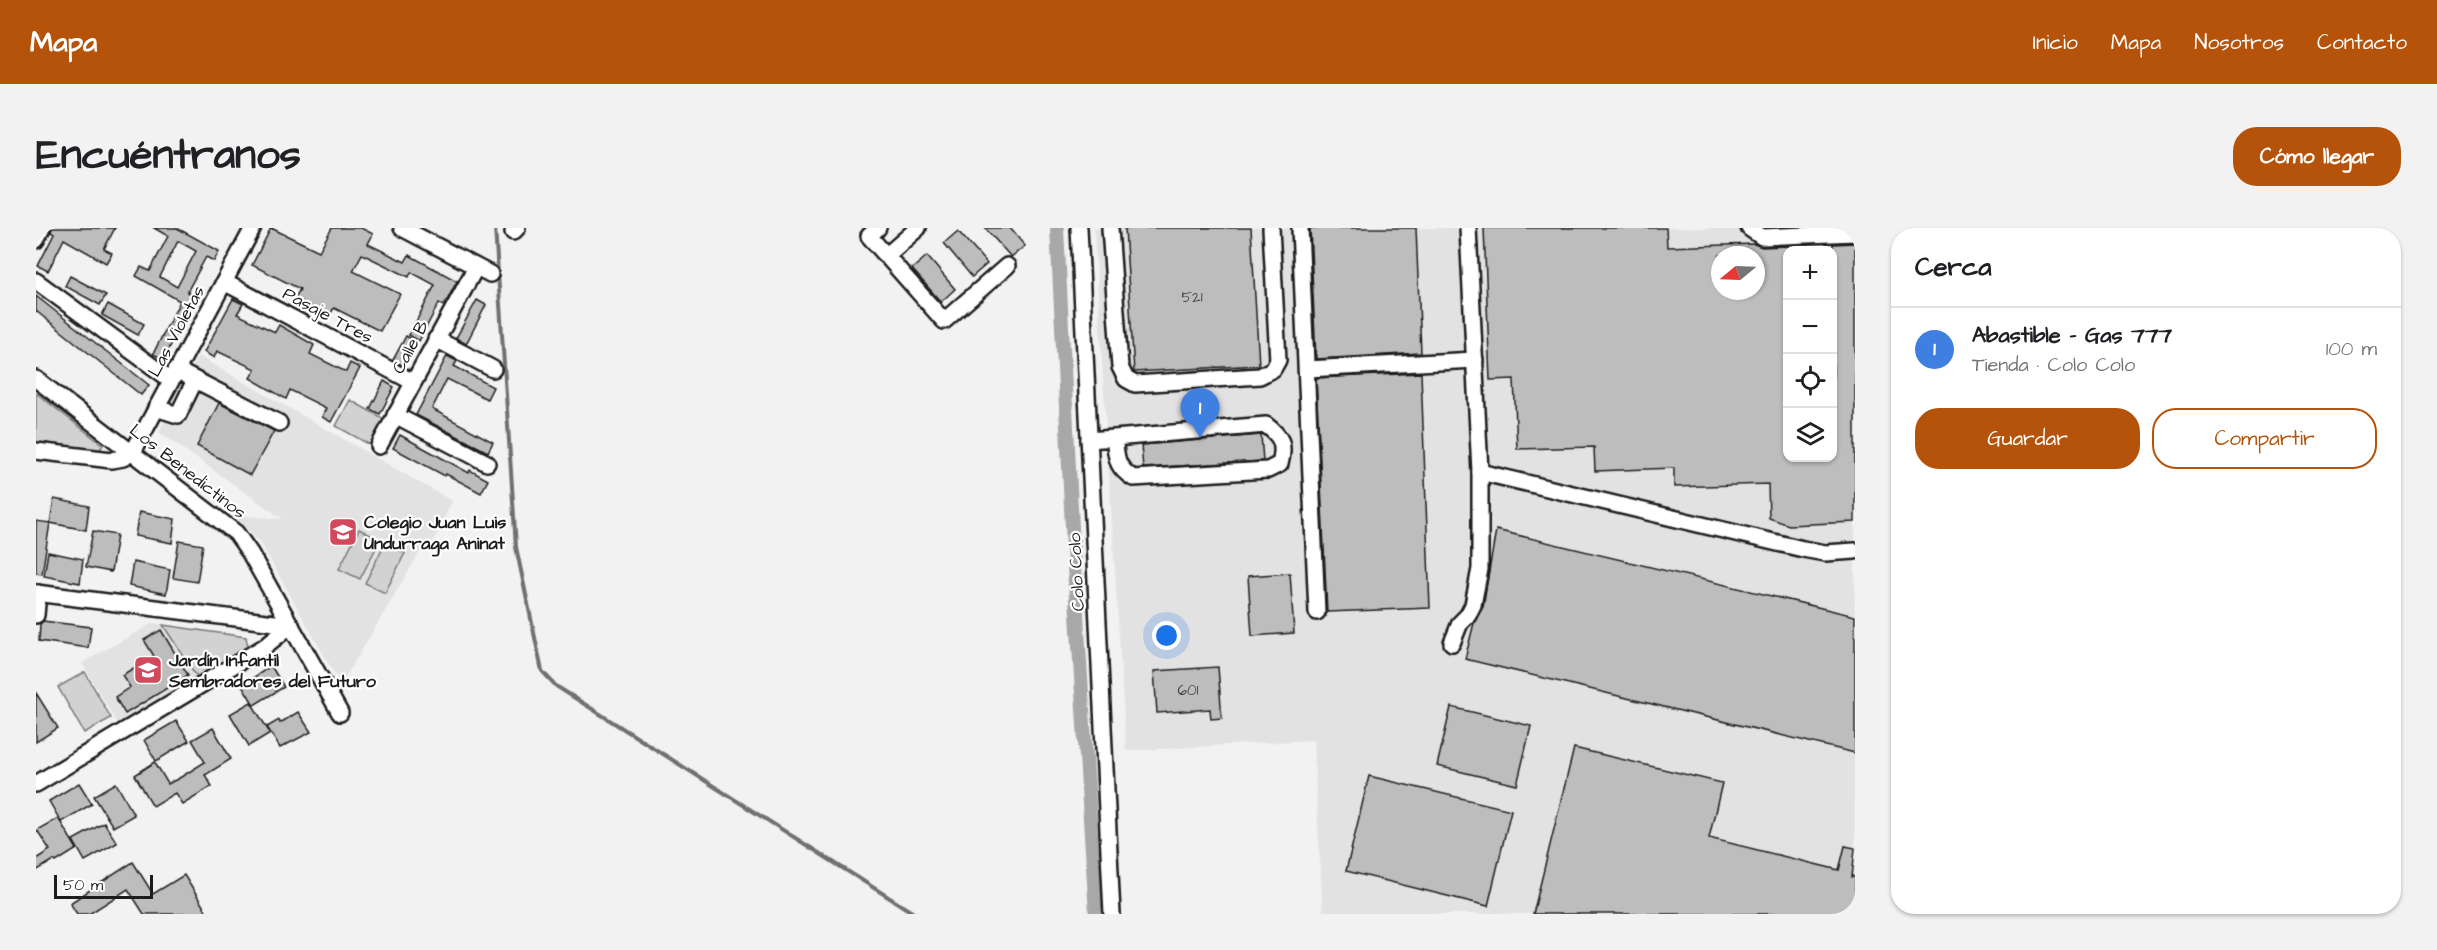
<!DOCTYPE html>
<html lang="es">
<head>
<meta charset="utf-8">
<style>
  body { margin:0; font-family:"Architects Daughter",sans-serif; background:#f2f2f2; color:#202124 }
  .controls { position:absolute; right:18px; top:18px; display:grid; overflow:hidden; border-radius:12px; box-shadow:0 2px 4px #0004 }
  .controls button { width:54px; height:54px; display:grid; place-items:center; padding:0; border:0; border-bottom:2px solid #e0e0e0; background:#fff; color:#202124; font:30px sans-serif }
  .compass { position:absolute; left:1675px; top:18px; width:54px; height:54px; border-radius:50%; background:#fff; box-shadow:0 2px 4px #0004; rotate:251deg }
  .scale { position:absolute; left:18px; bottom:15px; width:99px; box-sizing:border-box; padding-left:6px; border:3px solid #1c1c1c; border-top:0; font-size:16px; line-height:21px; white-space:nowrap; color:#1c1c1c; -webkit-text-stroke:4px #fff; paint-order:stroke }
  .you { position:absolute; left:1131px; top:408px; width:21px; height:21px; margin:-15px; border:4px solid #fff; border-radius:50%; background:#1a73e8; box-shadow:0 0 0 9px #1a73e833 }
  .badge { display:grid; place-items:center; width:39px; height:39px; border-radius:50%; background:#b45309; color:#fff; font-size:20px; font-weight:700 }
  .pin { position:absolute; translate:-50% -50px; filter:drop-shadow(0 2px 3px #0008) }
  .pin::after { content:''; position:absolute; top:32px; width:21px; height:18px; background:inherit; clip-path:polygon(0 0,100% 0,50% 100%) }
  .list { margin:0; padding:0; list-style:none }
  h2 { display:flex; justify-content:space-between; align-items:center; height:78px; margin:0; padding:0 24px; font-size:26px }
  h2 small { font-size:20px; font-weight:400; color:#757577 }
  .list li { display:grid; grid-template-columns:39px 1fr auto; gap:18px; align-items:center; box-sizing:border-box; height:84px; padding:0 24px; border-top:2px solid #e0e0e0 }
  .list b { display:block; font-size:22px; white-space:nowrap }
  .list p { margin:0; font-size:20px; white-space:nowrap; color:#757577 }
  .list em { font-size:20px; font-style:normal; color:#757577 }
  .actions { display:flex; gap:12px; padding:18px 24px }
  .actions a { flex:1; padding:14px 0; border:2px solid #b45309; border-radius:24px; text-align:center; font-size:21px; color:#b45309 }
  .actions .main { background:#b45309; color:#fff }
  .icon { flex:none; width:33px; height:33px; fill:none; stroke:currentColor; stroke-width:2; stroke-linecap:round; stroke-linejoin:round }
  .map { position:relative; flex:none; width:1819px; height:686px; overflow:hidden; border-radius:24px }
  header { display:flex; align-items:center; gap:36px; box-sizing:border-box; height:84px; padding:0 30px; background:#b45309; color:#fff }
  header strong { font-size:28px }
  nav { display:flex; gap:33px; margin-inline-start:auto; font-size:21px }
  .intro { display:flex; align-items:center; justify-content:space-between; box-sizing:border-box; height:144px; padding:0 36px }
  h1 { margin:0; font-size:42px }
  .button { padding:15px 27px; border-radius:24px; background:#b45309; color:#fff; font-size:21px; font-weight:700 }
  main { display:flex; gap:36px; padding:0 36px }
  aside { flex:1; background:#fff; border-radius:24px; box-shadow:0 2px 4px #0004 }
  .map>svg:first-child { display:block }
  .built { fill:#e2e2e2; fill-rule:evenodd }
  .green { fill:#d2d2d2; stroke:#777; stroke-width:1.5 }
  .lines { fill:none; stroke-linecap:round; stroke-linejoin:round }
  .stream { stroke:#707070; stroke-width:4 }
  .canal { stroke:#a8a8a8; stroke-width:14 }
  .building { fill:#bdbdbd; stroke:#1c1c1c; stroke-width:1.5; fill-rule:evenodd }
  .minor-casing { stroke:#1c1c1c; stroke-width:20 }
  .minor { stroke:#fff; stroke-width:15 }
  .labels { text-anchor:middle; stroke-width:4.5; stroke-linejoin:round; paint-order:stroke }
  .number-label { font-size:15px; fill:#444 }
  .street-label { font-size:18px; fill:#1c1c1c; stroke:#fff }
  .poi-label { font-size:18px; font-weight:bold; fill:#1c1c1c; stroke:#fff; text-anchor:start }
</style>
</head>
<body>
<header>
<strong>Mapa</strong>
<nav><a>Inicio</a><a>Mapa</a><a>Nosotros</a><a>Contacto</a></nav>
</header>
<div class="intro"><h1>Encuéntranos</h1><a class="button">Cómo llegar</a></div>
<main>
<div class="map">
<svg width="1819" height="686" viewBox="0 0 1819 686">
  <rect width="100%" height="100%" fill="#f2f2f2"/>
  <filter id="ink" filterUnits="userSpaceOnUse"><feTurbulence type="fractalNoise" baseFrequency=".0167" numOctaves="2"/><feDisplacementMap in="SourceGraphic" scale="12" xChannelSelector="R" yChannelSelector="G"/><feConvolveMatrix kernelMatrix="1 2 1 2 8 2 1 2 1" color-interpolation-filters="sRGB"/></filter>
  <g filter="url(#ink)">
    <g class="built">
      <path d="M 1058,0 L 1819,0 L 1819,686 L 1287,686 L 1277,512 L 1090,523 ZM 1752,22 L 1796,22 L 1796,230 L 1752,230 ZM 1684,27 L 1720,27 L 1720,63 L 1684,63 Z"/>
      <path d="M 162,128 L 416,273 L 396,316 L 384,324 L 305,457 L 225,316 L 197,287 L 247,291 L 123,204 Z"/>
      <path d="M 117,395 L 210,409 L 212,419 L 82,496 L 46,435 Z"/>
    </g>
    <g class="green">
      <path d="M 0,165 L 67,217 L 63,223 L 0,214 Z"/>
      <path d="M 314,172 L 350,192 L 336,218 L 300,198 Z"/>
      <path d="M 323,301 L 344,312 L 324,351 L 303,341 Z"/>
      <path d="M 349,315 L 369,325 L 349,365 L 329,355 Z"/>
      <path d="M 127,397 L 210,409 L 212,419 L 161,449 Z"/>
      <path d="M 49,444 L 75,490 L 48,505 L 22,459 Z"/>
    </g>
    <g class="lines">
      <path class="stream" d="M 459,0 L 480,319 L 506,443 L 520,458 L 879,686"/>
      <path class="canal" d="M 1021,0 L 1038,339 L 1060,686"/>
    </g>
    <g class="building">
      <path d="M 16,0 L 79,0 L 68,21 L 76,25 L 70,35 L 28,11 L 12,43 L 2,38 L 18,6 L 15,4 Z"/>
      <path d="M 118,0 L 141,0 L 183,23 L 178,33 L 170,29 L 151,64 L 159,68 L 128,131 L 117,126 L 144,73 L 100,48 L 105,39 L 114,43 L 132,8 ZM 142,13 L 160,23 L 141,59 L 124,49 Z"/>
      <path d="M 235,0 L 283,23 L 296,0 L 325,0 L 337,6 L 332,16 L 369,34 L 373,27 L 421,53 L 408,78 L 403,75 L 383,113 L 373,107 L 399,57 L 375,44 L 373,49 L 326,26 L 317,43 L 364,66 L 344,103 L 298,80 L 293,88 L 259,70 L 264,61 L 216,37 Z"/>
      <path d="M 949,0 L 974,0 L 989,18 L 975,29 Z"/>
      <path d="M 1089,0 L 1215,0 L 1223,137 L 1098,144 Z"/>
      <path d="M 1274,0 L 1380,0 L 1385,125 L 1280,131 Z"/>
      <path d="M 1448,0 L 1630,0 L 1631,19 L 1718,16 L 1726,19 L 1752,18 L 1752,230 L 1797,230 L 1797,16 L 1819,15 L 1819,294 L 1753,297 L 1733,290 L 1732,256 L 1638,259 L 1638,240 L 1559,243 L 1558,219 L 1481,221 L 1478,151 L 1454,152 ZM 1684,27 L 1720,27 L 1720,63 L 1684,63 Z"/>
      <path d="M 922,3 L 951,36 L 936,49 L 908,15 Z"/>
      <path d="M 891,28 L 919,61 L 905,74 L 876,41 Z"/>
      <path d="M 34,48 L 70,67 L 64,77 L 29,58 Z"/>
      <path d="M 0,68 L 113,157 L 105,167 L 0,83 Z"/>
      <path d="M 197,71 L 207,76 L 201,86 L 239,104 L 243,97 L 278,117 L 274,126 L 310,144 L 314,135 L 324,140 L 295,194 L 286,189 L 290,180 L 254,162 L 250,171 L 214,150 L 219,141 L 181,123 L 178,130 L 168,124 Z"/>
      <path d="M 441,72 L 450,77 L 430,116 L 420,110 Z"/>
      <path d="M 72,76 L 108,96 L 102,107 L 66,87 Z"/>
      <path d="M 370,108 L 380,113 L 367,138 L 357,132 Z"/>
      <path d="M 411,128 L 421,133 L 418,138 L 457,159 L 451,171 L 411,151 L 396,181 L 457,214 L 452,224 L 380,187 Z"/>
      <path d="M 1385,145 L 1394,380 L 1291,384 L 1280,150 Z"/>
      <path d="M 348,153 L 358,159 L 344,186 L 334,181 Z"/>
      <path d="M 183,175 L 238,203 L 214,247 L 161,218 Z"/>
      <path d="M 364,207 L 433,245 L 434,242 L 452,252 L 445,265 L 410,246 L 409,248 L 357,220 Z"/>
      <path d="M 1225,207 L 1227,233 L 1107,240 L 1105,217 Z"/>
      <path d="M 18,271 L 53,278 L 50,302 L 14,295 L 6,346 L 0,345 L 0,293 L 14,295 Z"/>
      <path d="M 103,284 L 139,291 L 136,315 L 99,308 Z"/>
      <path d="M 1460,302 L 1819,388 L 1819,525 L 1429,431 L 1438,395 L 1447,379 Z"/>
      <path d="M 57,303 L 81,307 L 75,344 L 50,339 Z"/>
      <path d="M 143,313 L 167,317 L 161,354 L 137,350 Z"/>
      <path d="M 12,324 L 47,331 L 44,355 L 8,348 Z"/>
      <path d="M 97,334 L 134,342 L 130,366 L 93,358 Z"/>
      <path d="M 1254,345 L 1258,405 L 1216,408 L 1212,348 Z"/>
      <path d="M 7,393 L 55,399 L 52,420 L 3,413 L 4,396 Z"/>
      <path d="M 125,402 L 152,447 L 89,486 L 79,469 L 94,459 L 86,447 L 118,428 L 108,412 Z"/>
      <path d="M 235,438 L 248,459 L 218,477 L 206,457 Z"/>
      <path d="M 1182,439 L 1186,490 L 1175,491 L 1174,481 L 1121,485 L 1118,443 Z"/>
      <path d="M 0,465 L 22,500 L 0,514 Z"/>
      <path d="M 215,474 L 234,505 L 213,518 L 194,486 Z"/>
      <path d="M 1415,479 L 1495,498 L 1481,557 L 1401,538 Z"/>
      <path d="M 262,484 L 275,504 L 244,520 L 231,499 L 243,492 L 244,495 Z"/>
      <path d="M 140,493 L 153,513 L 120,533 L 108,512 Z"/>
      <path d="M 177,500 L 195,531 L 169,547 L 176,558 L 146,576 L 139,565 L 117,578 L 99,547 L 119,534 L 132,556 L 145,549 L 169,534 L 156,512 Z"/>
      <path d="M 1538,520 L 1686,555 L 1673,610 L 1803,642 L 1809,618 L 1819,620 L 1816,649 L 1819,649 L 1819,686 L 1497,686 Z"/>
      <path d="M 1333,548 L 1475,582 L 1452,678 L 1310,643 Z"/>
      <path d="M 43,555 L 56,576 L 25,594 L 13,573 Z"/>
      <path d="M 80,555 L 98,587 L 77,599 L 58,568 Z"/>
      <path d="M 22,590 L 41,621 L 20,634 L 18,632 L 0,643 L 0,631 L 14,622 L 1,602 Z"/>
      <path d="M 68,595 L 81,615 L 49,633 L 37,612 Z"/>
      <path d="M 97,634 L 117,666 L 148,647 L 172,686 L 108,686 L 92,661 L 53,686 L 41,686 L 34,675 Z"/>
    </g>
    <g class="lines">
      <g class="minor-casing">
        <g id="minor">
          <path d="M 366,0 L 454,46"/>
          <path d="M 842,0 L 833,8 L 908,93 L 971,38"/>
          <path d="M 1043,0 L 1076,686"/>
          <path d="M 1074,0 L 1084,139 L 1090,151 L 1099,156 L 1224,148 L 1237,141 L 1242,132 L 1235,0"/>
          <path d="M 1264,0 L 1281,384"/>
          <path d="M 1713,0 L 1726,9 L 1819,5"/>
          <path d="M 477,4 L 481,0"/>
          <path d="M 0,12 L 6,0"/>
          <path d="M 850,28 L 882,0"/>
          <path d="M 0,53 L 135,152"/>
          <path d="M 188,54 L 377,154"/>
          <path d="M 400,111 L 457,141"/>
          <path d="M 1271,141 L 1439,132"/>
          <path d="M 140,142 L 243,195"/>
          <path d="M 0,151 L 200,305 L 214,325 L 304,485"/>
          <path d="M 120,180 L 142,187 L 159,152"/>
          <path d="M 359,187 L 451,235"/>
          <path d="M 1053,212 L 1078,210 L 1230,197 C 1246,209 1249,217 1244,236 L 1232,242 L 1097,250 C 1079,238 1081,230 1078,210"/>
          <path d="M 343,218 L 440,39"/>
          <path d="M 0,223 L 76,232 L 87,230 L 97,224 L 217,0"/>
          <path d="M 1444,244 L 1767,321 L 1789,325 L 1819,323"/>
          <path d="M 0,365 L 255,397"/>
          <path d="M 0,387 L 2,365"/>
          <path d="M 1416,415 L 1424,395 L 1432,387 L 1437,377 L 1444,341 L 1444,244 L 1432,0"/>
          <path d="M 0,556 L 228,419 L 255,397"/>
        </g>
      </g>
      <use href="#minor" class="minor"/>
    </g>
  </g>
  <defs>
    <g id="school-square" transform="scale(1.5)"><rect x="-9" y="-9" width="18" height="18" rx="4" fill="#d1495b" stroke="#fff"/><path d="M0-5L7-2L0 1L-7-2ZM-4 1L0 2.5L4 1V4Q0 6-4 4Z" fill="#fff"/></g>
  </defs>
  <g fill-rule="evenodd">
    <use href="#school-square" x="307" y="304"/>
    <use href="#school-square" x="112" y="442"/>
  </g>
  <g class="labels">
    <g class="number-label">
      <text x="1156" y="74">521</text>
      <text x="1152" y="467">601</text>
    </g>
    <g class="street-label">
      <text transform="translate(292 87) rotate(28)" y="6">Pasaje Tres</text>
      <text transform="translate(140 103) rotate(-62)" y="6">Las Violetas</text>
      <text transform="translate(374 119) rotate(-62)" y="6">Calle B</text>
      <text transform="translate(152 243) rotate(38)" y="6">Los Benedictinos</text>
      <text transform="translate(1040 344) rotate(-93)" y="6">Colo Colo</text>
    </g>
    <g class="poi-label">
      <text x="328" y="300">Colegio Juan Luis<tspan x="328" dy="21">Undurraga Aninat</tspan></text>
      <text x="133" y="438">Jardín Infantil<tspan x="133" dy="21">Sembradores del Futuro</tspan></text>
    </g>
  </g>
</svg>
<div class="controls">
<button>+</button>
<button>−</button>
<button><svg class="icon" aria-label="locate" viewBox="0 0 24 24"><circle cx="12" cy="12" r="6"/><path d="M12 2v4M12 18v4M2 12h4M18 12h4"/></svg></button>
<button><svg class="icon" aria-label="layers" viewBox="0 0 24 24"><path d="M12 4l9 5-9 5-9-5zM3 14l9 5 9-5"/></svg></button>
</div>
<svg class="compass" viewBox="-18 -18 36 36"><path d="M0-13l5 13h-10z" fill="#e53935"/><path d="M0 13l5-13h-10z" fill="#757577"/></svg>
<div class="scale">50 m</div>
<div class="you"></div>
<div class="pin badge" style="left:1164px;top:210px;background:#3f7fe0">1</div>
</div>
<aside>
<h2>Cerca<small></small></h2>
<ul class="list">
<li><span class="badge" style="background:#3f7fe0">1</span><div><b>Abastible - Gas 777</b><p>Tienda · Colo Colo</p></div><em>100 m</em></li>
</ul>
<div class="actions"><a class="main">Guardar</a><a>Compartir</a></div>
</aside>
</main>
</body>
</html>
